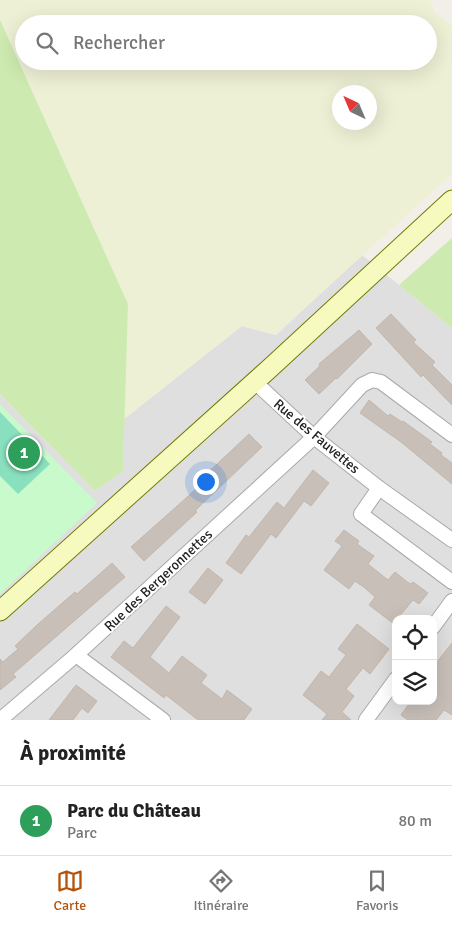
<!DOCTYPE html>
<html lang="fr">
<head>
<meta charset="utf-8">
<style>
  body { margin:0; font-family:Signika,sans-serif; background:#f6f6f6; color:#222 }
  .controls { position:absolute; right:15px; bottom:15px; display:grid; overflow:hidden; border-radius:10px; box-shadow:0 5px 20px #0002 }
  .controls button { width:45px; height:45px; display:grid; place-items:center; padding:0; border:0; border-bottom:1px solid #e0e0e0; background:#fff; color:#222; font:25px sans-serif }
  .compass { position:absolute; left:332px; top:85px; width:45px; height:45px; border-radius:50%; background:#fff; box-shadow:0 5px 20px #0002; rotate:316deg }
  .you { position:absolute; left:205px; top:481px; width:18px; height:18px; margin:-12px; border:4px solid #fff; border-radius:50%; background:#1a73e8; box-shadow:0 0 0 8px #1a73e833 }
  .badge { display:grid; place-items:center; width:32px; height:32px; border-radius:50%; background:#b45309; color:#fff; font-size:16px; font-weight:700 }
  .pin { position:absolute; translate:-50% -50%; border:2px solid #fff; box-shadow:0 1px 5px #0006 }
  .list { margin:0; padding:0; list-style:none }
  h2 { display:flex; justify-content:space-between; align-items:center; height:65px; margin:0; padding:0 20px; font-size:21px }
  h2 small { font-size:16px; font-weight:400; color:#767676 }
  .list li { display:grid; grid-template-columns:32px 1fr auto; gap:15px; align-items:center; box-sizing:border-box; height:70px; padding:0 20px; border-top:1px solid #e0e0e0 }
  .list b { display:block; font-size:19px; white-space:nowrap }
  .list p { margin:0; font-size:16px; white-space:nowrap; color:#767676 }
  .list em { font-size:16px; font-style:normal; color:#767676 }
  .icon { flex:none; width:28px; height:28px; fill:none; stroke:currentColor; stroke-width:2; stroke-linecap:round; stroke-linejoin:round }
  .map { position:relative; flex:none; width:452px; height:720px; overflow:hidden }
  .search { position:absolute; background:#fff; box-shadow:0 5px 20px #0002; left:15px; right:15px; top:15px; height:55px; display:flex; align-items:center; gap:12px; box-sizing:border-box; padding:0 18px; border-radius:28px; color:#767676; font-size:19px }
  .sheet { height:135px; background:#fff }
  nav { display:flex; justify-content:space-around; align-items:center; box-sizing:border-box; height:70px; border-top:1px solid #e0e0e0; background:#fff; font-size:14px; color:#767676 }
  nav a { display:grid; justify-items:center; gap:2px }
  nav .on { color:#b45309 }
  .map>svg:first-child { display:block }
  .residential { fill:#e0dfdf; fill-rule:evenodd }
  .farmland { fill:#eef0d5; fill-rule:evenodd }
  .grass { fill:#cdebb0 }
  .park { fill:#c8facc }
  .pitch { fill:#88e0be }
  .building { fill:#c7bfb8; stroke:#c4b6ab }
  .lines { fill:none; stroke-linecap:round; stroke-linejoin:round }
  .street-casing { stroke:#a9a9a9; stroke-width:16 }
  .secondary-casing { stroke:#707d05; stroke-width:21 }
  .street { stroke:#fff; stroke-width:14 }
  .secondary { stroke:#f7fabf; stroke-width:19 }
  .labels { text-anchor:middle; stroke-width:4; stroke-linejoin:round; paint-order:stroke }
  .street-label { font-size:14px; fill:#222; stroke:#fff }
</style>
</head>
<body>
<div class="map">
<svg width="452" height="720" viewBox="0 0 452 720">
  <rect width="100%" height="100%" fill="#f2efe9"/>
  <path class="residential" d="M 362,255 L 452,328 L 452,720 L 0,720 L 0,394 L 95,491 L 123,471 L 124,419 L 242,326 L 276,335 ZM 396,619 L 433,619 L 433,701 L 396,701 Z"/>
  <path class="farmland" d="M 0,0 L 430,0 L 435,13 L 452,25 L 452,174 L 275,335 L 242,326 L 124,419 L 128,304 L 0,20 ZM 24,24 L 428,24 L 428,61 L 24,61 ZM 340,92 L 370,92 L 370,122 L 340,122 Z"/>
  <g class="grass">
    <path d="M 0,20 L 128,304 L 123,471 L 95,491 L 0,394 Z"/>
    <path d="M 452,238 L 452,328 L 399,285 Z"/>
  </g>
  <path class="park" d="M 0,404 L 97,503 L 0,594 Z"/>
  <path class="pitch" d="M 0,412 L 50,464 L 18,494 L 0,476 Z"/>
  <g class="building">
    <path d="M 391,314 L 416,340 L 413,342 L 435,362 L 432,365 L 452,385 L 452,405 L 423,375 L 421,377 L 376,328 Z"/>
    <path d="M 359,330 L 372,344 L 337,379 L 336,378 L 319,394 L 305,380 L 320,366 L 319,364 Z"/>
    <path d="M 369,400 L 388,416 L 390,414 L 402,422 L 403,421 L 432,442 L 430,444 L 442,453 L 441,455 L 452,463 L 452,484 L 401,442 L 360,413 Z"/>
    <path d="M 249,434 L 262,447 L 200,506 L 195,511 L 197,512 L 144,561 L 131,547 L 185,499 L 201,484 L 199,481 Z"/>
    <path d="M 313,470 L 329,483 L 311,506 L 304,501 L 276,538 L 271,534 L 241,574 L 226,563 L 246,535 L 249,537 L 277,502 L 284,508 Z"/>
    <path d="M 344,530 L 359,541 L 357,544 L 374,556 L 368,564 L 388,580 L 395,572 L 410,584 L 413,582 L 428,593 L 419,604 L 413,600 L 397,619 L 396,619 L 394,624 L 369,605 L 375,597 L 365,588 L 355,581 L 349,589 L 324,570 L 342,546 L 335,541 Z"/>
    <path d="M 112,563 L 125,577 L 13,674 L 16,677 L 0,690 L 0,659 L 3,662 L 18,649 L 15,646 L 37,625 L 75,592 L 77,594 Z"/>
    <path d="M 208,568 L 223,580 L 205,604 L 189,592 Z"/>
    <path d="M 166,606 L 180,617 L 150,657 L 169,673 L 182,656 L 207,675 L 201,683 L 222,699 L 227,690 L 252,709 L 244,720 L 198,720 L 166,695 L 164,698 L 111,657 L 124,641 L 133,648 Z"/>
    <path d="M 357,624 L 389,649 L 370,674 L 363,668 L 346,689 L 354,696 L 342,712 L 351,720 L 322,720 L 327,714 L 303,695 L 321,671 L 329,677 L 346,655 L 338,649 Z"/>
    <path d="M 452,643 L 452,715 L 444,710 L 436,720 L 408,720 L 401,715 L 411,701 L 433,701 L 433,667 Z"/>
    <path d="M 76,685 L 97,701 L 88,713 L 82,708 L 73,720 L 49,720 Z"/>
  </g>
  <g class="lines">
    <g class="street-casing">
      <g id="street">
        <path d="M 255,382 L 314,437 L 379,488 L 452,540"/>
        <path d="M 379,488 L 361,514 L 452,582"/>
        <path d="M 433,627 L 452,601"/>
        <path d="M 76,655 L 163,720"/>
        <path d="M 0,720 L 76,655 L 314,437 L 362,385 L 372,380 L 381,382 L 452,435"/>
        <path d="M 366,720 L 396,679"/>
      </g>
    </g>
    <g class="secondary-casing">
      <path id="secondary" d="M 0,611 L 269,369 L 452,200"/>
    </g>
    <use href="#street" class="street"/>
    <use href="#secondary" class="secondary"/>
  </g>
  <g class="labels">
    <g class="street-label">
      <text transform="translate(317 436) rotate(40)" y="5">Rue des Fauvettes</text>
      <text transform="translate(158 580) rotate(-43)" y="5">Rue des Bergeronnettes</text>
    </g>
  </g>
</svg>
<div class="controls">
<button><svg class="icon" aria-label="locate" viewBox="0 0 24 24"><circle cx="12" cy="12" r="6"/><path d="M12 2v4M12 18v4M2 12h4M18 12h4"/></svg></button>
<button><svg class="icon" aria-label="layers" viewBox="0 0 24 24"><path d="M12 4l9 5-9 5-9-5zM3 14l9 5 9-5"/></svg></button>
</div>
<svg class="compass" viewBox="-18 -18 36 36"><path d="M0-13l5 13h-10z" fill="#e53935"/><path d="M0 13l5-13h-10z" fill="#767676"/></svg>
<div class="you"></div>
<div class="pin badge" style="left:24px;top:453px;background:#2e9e5b">1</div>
<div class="search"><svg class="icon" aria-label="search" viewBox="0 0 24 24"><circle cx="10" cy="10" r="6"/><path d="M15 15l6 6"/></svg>Rechercher</div>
</div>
<section class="sheet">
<h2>À proximité<small></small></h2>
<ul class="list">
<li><span class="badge" style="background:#2e9e5b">1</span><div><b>Parc du Château</b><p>Parc</p></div><em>80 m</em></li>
</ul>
</section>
<nav>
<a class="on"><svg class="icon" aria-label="map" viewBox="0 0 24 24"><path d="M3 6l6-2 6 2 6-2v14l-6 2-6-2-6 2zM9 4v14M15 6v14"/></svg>Carte</a>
<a><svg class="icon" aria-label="directions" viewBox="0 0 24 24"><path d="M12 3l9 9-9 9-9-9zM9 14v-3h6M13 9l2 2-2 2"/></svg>Itinéraire</a>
<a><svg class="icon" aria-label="saved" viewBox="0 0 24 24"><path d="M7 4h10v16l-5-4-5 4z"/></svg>Favoris</a>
</nav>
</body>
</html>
